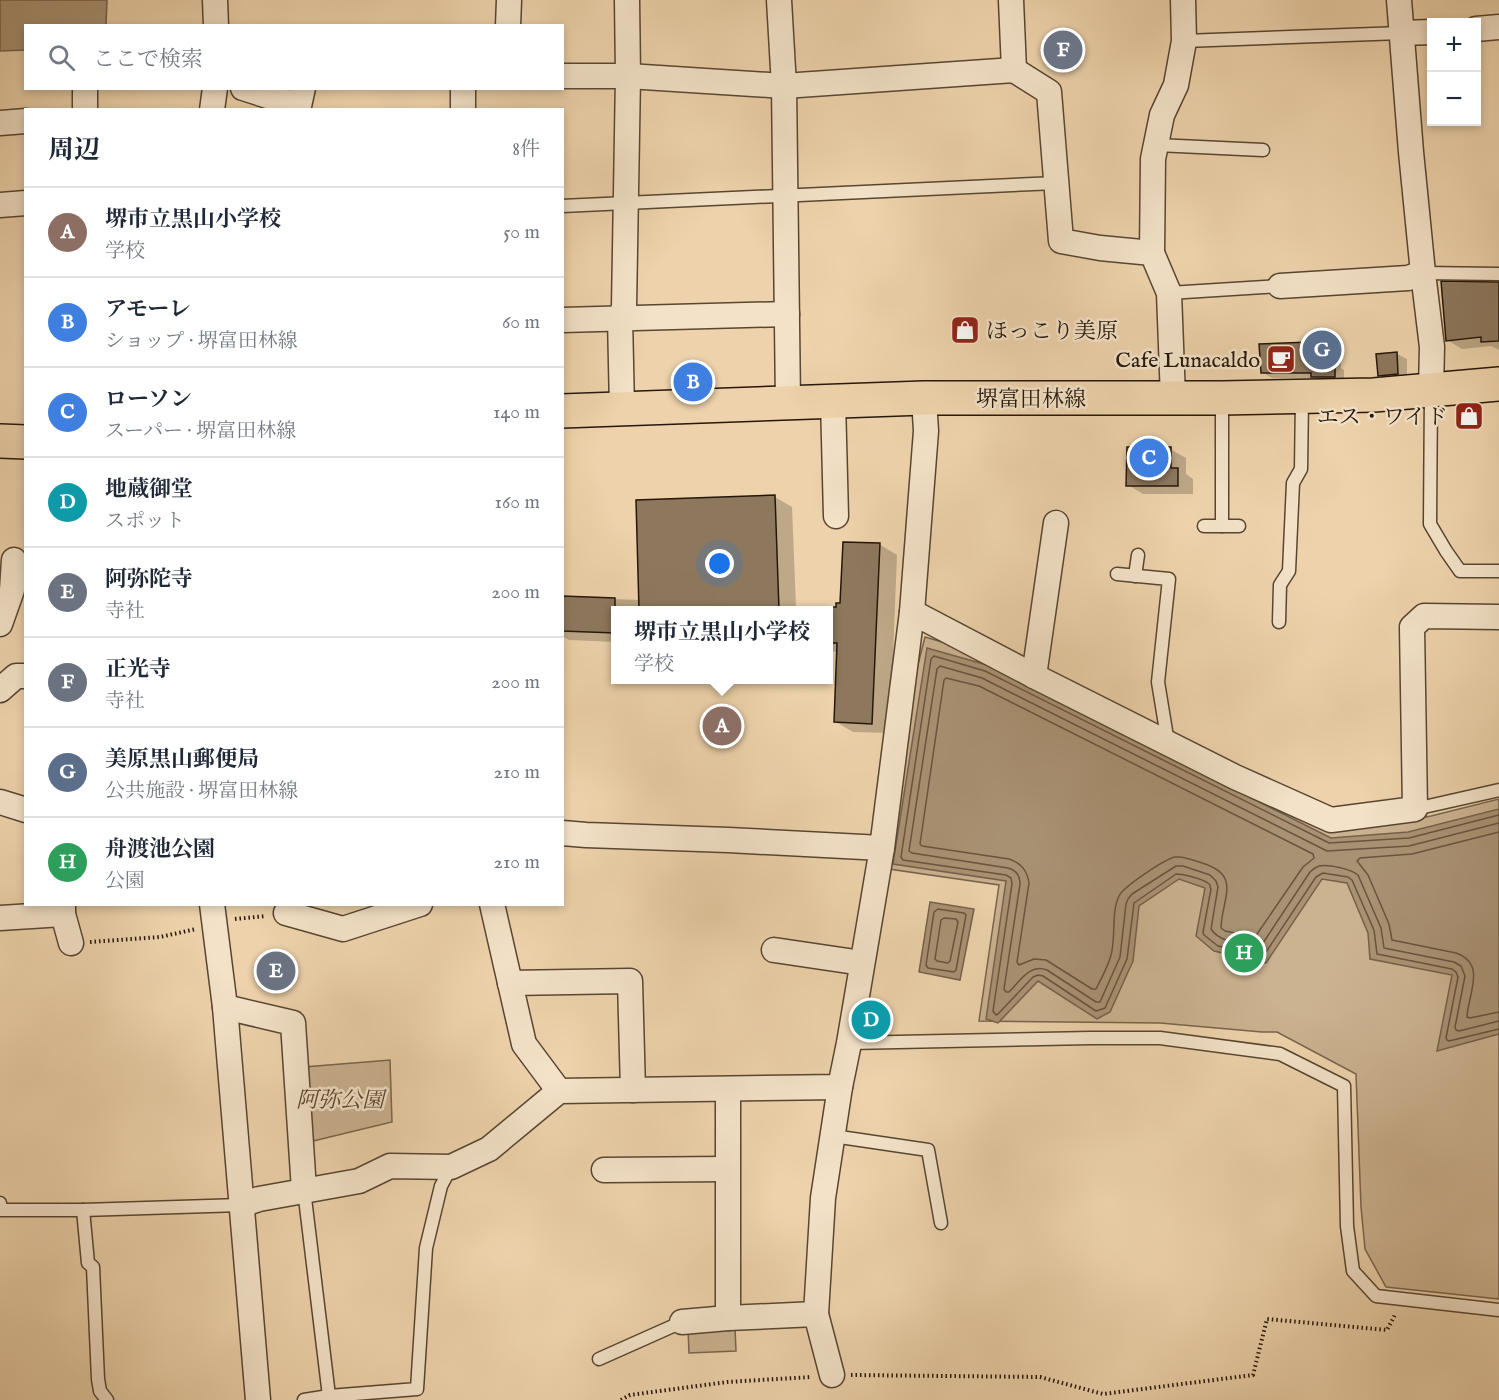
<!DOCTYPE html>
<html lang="ja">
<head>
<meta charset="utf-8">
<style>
  body { margin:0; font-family:"IM FELL English","Noto Serif JP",serif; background:#f2f2f3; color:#1f2937 }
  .controls { position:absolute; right:18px; top:18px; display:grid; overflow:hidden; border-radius:0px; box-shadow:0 3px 9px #0003 }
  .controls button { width:54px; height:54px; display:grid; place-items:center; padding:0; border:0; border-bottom:2px solid #e0e1e3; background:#fff; color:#1f2937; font:30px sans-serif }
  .you { position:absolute; left:720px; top:564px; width:21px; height:21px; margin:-15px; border:4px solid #fff; border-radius:50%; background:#1a73e8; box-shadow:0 0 0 9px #1a73e833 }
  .badge { display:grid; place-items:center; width:39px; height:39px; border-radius:50%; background:#7c3aed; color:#fff; font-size:20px; font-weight:700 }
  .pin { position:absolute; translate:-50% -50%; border:3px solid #fff; box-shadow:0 2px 6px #0006 }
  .popup { position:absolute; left:611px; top:606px; width:222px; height:78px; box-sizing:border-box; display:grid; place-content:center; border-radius:0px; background:#fff; filter:drop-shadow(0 2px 4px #0005); font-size:20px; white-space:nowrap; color:#747a83 }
  .popup b { font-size:22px; color:#1f2937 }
  .popup::after { content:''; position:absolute; left:50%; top:100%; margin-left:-12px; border:12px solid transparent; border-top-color:#fff }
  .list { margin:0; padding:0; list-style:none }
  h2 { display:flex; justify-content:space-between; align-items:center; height:78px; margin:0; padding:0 24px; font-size:26px }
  h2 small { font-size:20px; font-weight:400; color:#747a83 }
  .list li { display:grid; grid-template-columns:39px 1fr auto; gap:18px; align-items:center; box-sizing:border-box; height:90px; padding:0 24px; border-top:2px solid #e0e1e3 }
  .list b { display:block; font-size:22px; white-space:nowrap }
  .list p { margin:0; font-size:20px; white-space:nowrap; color:#747a83 }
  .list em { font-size:20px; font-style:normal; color:#747a83 }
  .icon { flex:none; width:33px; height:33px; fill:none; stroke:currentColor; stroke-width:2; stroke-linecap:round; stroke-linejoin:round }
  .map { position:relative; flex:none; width:1499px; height:1400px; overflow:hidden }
  .search { position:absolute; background:#fff; box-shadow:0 3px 9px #0003; left:24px; top:24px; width:540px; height:66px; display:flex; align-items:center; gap:15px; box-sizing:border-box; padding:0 21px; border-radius:0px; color:#747a83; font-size:22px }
  .panel { position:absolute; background:#fff; box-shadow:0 3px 9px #0003; left:24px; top:108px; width:540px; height:798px; border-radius:0px }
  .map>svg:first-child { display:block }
  .green { fill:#cbb290; stroke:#78644d; stroke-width:1.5 }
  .water { fill:#a99274; stroke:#75614a; stroke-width:1.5 }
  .shadow { fill:#0003 }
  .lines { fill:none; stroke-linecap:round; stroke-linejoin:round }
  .shore { stroke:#68543f; stroke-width:1.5 }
  .building { fill:#8d785e; stroke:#26170a; stroke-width:1.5 }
  .service-casing { stroke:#584632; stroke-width:15 }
  .minor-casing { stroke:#584632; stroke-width:27 }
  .primary-casing { stroke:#26170a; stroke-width:36 }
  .path { stroke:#26170a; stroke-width:4; stroke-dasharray:1.5 3; stroke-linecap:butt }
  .service { stroke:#f3e2c8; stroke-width:12 }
  .minor { stroke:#f3e2c8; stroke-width:24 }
  .primary { stroke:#edd2ab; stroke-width:33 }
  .labels { text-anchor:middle; stroke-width:5; stroke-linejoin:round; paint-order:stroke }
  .poi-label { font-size:22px; fill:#26170a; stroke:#f3e2c8; text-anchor:end }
  .street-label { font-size:22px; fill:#26170a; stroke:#f3e2c8 }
  .park-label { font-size:22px; font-style:italic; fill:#584632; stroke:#f3e2c8 }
</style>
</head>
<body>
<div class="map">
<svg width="1499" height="1400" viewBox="0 0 1499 1400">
  <rect width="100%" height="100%" fill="#edd2ab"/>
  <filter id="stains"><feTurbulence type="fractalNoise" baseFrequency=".00333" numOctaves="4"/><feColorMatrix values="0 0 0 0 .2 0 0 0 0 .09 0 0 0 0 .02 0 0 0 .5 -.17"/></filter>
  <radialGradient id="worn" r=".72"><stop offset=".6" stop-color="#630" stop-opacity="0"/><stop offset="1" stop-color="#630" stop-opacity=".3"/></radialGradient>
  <g class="green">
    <path d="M 925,637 L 962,648 L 1232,782 L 1390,824 L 1431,816 L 1499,799 L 1499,1299 L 1386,1287 L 1365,1249 L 1361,1207 L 1356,1074 L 1277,1032 L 1262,1032 L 1160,1023 L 979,1021 L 999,885 L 889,869 L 908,704 Z"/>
    <path d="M 390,1060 L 392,1122 L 309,1142 L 304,1067 Z"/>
    <path d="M 735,1328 L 736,1351 L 689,1353 L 688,1329 Z"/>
  </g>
  <g class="water">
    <path d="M 0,0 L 107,0 L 106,25 L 26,26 L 25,50 L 0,51 Z"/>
    <path d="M 927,648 L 987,665 L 1331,838 L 1408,832 L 1499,809 L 1499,1034 L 1437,1051 L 1452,975 L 1370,959 L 1368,933 L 1347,883 L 1322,879 L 1266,963 L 1214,951 L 1196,936 L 1205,888 L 1179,879 L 1139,906 L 1133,961 L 1110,1012 L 1097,1019 L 1038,981 L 998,1023 L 986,1019 L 1006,881 L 893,864 Z"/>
    <path d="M 930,902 L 974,909 L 960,980 L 919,972 Z"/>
  </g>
  <g class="shadow">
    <path d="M 1499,284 L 1499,350 L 1491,346 L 1462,349 L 1447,340 Z"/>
    <path d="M 1331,336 L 1341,342 L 1341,368 L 1344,370 L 1344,382 L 1322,382 L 1314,378 L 1272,378 L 1262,372 L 1312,344 Z"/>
    <path d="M 1397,354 L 1407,359 L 1407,379 L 1389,381 L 1379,375 Z"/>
    <path d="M 1170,449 L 1186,458 L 1186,474 L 1193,479 L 1193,494 L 1143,494 L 1128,485 Z"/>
    <path d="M 775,497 L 792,507 L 796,607 L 837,608 L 841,605 L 879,544 L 897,555 L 890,733 L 853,732 L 836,722 L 838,652 L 828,651 L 828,610 L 616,610 L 616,642 L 569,640 L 562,636 L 562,597 L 641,600 Z"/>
  </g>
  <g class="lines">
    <g class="shore">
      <path d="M 946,678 L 979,686 L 1313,854 L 1314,858 L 1303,867 L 1255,937 L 1225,931 L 1221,928 C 1222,898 1242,875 1202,863 C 1194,860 1184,856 1175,857 C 1165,859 1123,887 1119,896 C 1111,912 1116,938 1111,955 C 1108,967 1101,979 1096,989 L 1092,989 L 1046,960 L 1034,959 L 1019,965 L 1017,962 L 1029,883 C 1027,870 1021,863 1009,859 L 922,846 L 920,844 L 944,680 Z"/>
      <path d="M 1499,815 L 1409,838 L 1329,843 L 985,671 L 934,656 L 931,659 L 901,857 L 903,860 L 1006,875 L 1011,878 L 1012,884 L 993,1011 L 996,1015 L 998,1014 L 1033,977 L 1038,975 L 1043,976 L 1096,1011 L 1105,1008 L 1127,959 L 1134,903 L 1176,874 C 1182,874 1206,879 1210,885 C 1210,886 1210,888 1211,889 L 1203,932 L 1204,935 L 1218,946 L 1262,956 L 1264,955 L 1316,877 L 1323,873 L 1348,877 L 1352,880 L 1374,930 L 1377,954 L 1452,969 L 1456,972 L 1458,977 L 1446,1038 L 1447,1040 L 1449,1041 L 1499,1029"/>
      <path d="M 1499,823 L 1409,846 L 1327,851 L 982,678 L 940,666 L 937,669 L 909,851 L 912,853 L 1008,868 C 1016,870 1020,876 1020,884 L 1004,989 L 1006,992 L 1009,992 C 1020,981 1030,963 1047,970 L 1096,1002 L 1100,1002 L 1120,957 L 1126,904 L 1128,899 L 1132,894 L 1176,866 L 1183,866 L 1210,875 L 1216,881 L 1218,887 L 1211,929 C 1220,943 1243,944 1258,948 L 1261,946 L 1310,872 C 1313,869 1314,868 1319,866 C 1328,864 1351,869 1358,875 L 1381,928 L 1384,948 L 1454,962 L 1461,966 L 1465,976 L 1455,1027 L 1456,1030 L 1459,1031 L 1499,1021"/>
      <path d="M 1499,832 L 1412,854 L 1360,858 L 1357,861 L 1368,875 L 1389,924 L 1392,940 L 1456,953 C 1487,964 1468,994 1467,1017 L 1470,1018 L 1499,1012"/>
      <path d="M 938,909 L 964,913 L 966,915 L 956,970 L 954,972 L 928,968 L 926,965 L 934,912 Z"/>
      <path d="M 944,918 L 956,919 L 958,922 L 950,961 L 948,963 L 937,961 L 935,959 L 941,920 Z"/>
    </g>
  </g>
  <g class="building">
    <path d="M 1441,281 L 1499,282 L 1499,341 L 1481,342 L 1481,337 L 1446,341 Z"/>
    <path d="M 1331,334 L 1331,363 L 1335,363 L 1335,377 L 1311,377 L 1311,373 L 1261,373 L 1259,344 L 1311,342 L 1311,335 Z"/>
    <path d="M 1397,352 L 1398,374 L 1378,376 L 1376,354 Z"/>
    <path d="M 1127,447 L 1171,447 L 1171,468 L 1178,468 L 1178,486 L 1126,486 Z"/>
    <path d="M 775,495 L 779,610 L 639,610 L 636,500 Z"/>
    <path d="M 843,542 L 880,543 L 872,724 L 834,722 L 837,643 L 828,643 L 828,607 L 836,607 L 836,603 L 840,603 Z"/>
    <path d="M 562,596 L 615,598 L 615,633 L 562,631 Z"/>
  </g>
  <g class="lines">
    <g class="service-casing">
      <g id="service">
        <path d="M 1184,41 L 1401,33"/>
        <path d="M 1157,145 L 1263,150"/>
        <path d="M 562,206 L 1056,183"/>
        <path d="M 1423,273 L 1499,274"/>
        <path d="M 1169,293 L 1280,286"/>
        <path d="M 1431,391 L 1430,524 L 1446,551 L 1460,571 L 1499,571"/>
        <path d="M 1222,399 L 1222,526"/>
        <path d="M 1204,526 L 1239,526"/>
        <path d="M 1117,574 L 1169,579 L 1158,682 L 1168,743"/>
        <path d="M 1135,576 L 1138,555"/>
        <path d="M 1279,622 L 1280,585 L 1289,571 L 1293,483 L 1301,469 L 1302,398"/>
        <path d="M 1415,809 L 1499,790"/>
        <path d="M 849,1043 L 1091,1038 L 1160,1038 L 1280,1054 L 1344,1086 L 1347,1226 L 1353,1271 L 1376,1296 L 1499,1310"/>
        <path d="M 833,1136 L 928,1150 L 941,1223"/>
        <path d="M 304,1190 L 329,1396"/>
        <path d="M 0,1203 L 1,1210 L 83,1210 L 241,1205"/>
        <path d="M 83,1210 L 88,1263 L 93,1267 L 98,1379 L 100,1391 L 107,1400"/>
        <path d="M 599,1359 L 682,1322"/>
        <path d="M 304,1400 L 329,1396 L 417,1389 L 426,1248 L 441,1186 L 451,1167"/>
      </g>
    </g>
    <g class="minor-casing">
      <g id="minor">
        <path d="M 215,0 L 216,26"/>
        <path d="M 779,0 L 784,86 L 788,403"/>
        <path d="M 1011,0 L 1014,70"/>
        <path d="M 1399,0 L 1411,152 L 1423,273 L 1432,347 L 1431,390"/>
        <path d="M 508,26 L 509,0"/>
        <path d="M 1476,29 L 1499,27"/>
        <path d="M 1401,33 L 1432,32"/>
        <path d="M 562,76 L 628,76 L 784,86 L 1014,70 L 1049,92 L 1061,241 L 1100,248 L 1152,253 L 1169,293 L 1173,398"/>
        <path d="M 85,88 L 85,110"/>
        <path d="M 243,88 L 299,106 L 303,88"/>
        <path d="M 463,88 L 463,110"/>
        <path d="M 212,110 L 215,88"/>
        <path d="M 0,123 L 26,121"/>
        <path d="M 0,205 L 26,203"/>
        <path d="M 1152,253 L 1153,159 L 1162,115 L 1176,85 L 1184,41 L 1183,0"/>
        <path d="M 1280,286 L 1408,278 L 1423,273"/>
        <path d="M 562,320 L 787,314"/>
        <path d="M 833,401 L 836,516"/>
        <path d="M 622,409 L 620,318 L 624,307 L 628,76 L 627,0"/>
        <path d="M 912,612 L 1034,676 L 1235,777 L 1331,820 L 1415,809 L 1412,627 L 1424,616 L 1499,617"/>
        <path d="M 0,624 L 12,590 L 14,560"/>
        <path d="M 1034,676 L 1056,523"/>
        <path d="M 0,690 L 16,676 L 26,676"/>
        <path d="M 0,802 L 26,810"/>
        <path d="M 562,833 L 586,835 L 728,840 L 882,848"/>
        <path d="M 63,904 L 63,914 L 71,943"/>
        <path d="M 212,904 L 225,1007 L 258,1400"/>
        <path d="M 492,904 L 524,1044 L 559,1091"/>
        <path d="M 286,913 L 343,929 L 420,904"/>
        <path d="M 0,918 L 63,914"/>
        <path d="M 774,950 L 862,963"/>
        <path d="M 510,983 L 630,981 L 633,1090"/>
        <path d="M 225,1007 L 293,1023 L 304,1190"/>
        <path d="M 728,1089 L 728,1318"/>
        <path d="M 604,1170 L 727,1169"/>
        <path d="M 241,1205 L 259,1199 L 359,1181 L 390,1166 L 451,1167 L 489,1149 L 559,1091 L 840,1087 L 849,1043 L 882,848 L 912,612 L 926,431 L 924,398"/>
        <path d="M 682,1322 L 728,1318 L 816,1314"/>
        <path d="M 832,1375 L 816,1314 L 823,1198 L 840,1087"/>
      </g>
    </g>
    <g class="primary-casing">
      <g id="primary">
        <path d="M 562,411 L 924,398 L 1222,398 L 1374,395 L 1499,384"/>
        <path d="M 0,441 L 26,442"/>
      </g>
    </g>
    <g class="path">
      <path d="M 235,919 L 266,916"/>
      <path d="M 90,942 L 160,937 L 196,929"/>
      <path d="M 851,1375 L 1040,1377 L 1103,1394 L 1253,1375 L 1267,1319 L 1387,1330 L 1396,1313"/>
      <path d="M 621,1400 L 630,1395 L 727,1382 L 811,1377"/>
    </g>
    <use href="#service" class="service"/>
    <use href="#minor" class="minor"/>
    <use href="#primary" class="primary"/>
  </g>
  <defs>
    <g id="shop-square" transform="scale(1.5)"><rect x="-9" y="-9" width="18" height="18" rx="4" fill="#8f2418" stroke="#f3e2c8"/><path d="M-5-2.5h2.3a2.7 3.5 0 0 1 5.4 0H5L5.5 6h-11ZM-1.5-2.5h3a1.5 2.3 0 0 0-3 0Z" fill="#fff"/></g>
    <g id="cafe-square" transform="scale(1.5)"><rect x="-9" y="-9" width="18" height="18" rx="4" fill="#8f2418" stroke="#f3e2c8"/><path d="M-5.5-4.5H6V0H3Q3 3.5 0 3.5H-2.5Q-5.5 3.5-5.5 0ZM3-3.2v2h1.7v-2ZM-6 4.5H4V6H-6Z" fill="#fff"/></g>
  </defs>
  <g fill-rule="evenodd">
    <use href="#shop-square" x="965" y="330"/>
    <use href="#cafe-square" x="1281" y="359"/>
    <use href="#shop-square" x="1469" y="416"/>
  </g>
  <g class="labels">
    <g class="poi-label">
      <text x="986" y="338" text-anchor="start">ほっこり美原</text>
      <text x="1260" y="367">Cafe Lunacaldo</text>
      <text x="1448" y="424">エス・ワイド</text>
    </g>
    <g class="street-label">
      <text x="1031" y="406">堺富田林線</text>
    </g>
    <g class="park-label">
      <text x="340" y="1107">阿弥公園</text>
    </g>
  </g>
  <rect width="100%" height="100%" filter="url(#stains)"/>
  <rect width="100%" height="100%" fill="url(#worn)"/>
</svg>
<div class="controls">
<button>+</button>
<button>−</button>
</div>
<div class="you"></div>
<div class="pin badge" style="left:722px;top:726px;background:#8d6e63">A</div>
<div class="popup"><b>堺市立黒山小学校</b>学校</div>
<div class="pin badge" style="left:693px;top:382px;background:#3f7fe0">B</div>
<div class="pin badge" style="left:1149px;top:458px;background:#3f7fe0">C</div>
<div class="pin badge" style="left:871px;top:1020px;background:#0f9aa8">D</div>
<div class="pin badge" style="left:276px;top:971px;background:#6b7280">E</div>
<div class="pin badge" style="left:1063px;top:50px;background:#6b7280">F</div>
<div class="pin badge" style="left:1322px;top:350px;background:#5c6f8a">G</div>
<div class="pin badge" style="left:1244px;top:953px;background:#2e9e5b">H</div>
<div class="search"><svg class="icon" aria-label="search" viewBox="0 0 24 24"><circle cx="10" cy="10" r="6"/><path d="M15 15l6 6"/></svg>ここで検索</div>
<section class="panel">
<h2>周辺<small>8件</small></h2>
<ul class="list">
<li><span class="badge" style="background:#8d6e63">A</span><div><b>堺市立黒山小学校</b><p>学校</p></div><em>50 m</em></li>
<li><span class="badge" style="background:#3f7fe0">B</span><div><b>アモーレ</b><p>ショップ · 堺富田林線</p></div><em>60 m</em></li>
<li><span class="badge" style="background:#3f7fe0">C</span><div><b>ローソン</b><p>スーパー · 堺富田林線</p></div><em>140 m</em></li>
<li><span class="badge" style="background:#0f9aa8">D</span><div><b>地蔵御堂</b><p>スポット</p></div><em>160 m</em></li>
<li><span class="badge" style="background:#6b7280">E</span><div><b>阿弥陀寺</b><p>寺社</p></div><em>200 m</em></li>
<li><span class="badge" style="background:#6b7280">F</span><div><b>正光寺</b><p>寺社</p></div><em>200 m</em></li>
<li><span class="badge" style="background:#5c6f8a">G</span><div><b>美原黒山郵便局</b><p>公共施設 · 堺富田林線</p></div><em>210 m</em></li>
<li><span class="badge" style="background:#2e9e5b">H</span><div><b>舟渡池公園</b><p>公園</p></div><em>210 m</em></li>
</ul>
</section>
</div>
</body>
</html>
